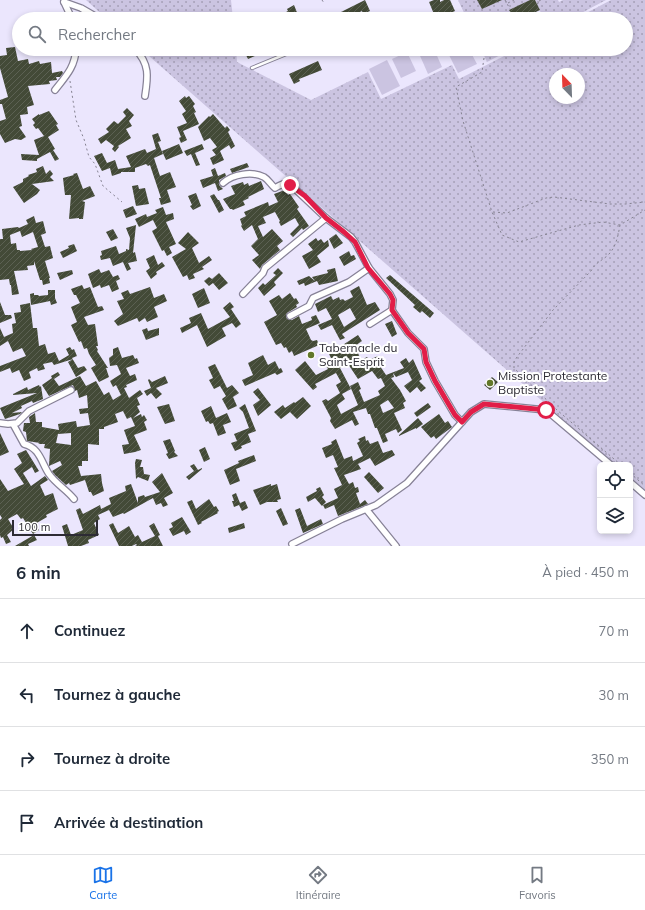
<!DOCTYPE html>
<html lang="fr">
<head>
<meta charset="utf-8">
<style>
  body { margin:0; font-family:Mulish,sans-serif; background:#f6f6f7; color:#1f2937 }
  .controls { position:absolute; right:12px; bottom:12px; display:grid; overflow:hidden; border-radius:6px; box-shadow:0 2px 6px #0003 }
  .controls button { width:36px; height:36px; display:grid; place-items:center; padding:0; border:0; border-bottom:1px solid #e0e1e3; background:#fff; color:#1f2937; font:20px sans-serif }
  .compass { position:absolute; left:549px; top:68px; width:36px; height:36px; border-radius:50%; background:#fff; box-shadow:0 2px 6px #0003; rotate:337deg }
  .scale { position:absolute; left:12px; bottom:10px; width:86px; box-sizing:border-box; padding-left:4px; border:2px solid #2d2b34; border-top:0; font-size:11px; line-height:14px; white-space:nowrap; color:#2d2b34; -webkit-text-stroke:3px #fff; paint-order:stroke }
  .stop { position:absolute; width:12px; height:12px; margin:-9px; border:3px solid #e11d48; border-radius:50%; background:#fff }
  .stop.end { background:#e11d48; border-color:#fff; box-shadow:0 1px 4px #0008 }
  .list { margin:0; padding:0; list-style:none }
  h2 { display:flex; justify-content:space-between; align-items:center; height:52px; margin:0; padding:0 16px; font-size:17px }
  h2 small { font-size:13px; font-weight:400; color:#747a83 }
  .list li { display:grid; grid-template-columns:26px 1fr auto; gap:12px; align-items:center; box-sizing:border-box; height:64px; padding:0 16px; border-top:1px solid #e0e1e3 }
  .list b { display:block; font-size:15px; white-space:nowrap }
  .list em { font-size:13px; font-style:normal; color:#747a83 }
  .icon { flex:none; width:22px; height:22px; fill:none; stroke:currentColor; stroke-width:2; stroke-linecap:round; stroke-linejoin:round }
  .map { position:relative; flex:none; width:645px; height:546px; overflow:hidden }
  .search { position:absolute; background:#fff; box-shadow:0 2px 6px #0003; left:12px; right:12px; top:12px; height:44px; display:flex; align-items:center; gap:10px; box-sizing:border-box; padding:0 14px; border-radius:22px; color:#747a83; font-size:15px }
  .sheet { height:308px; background:#fff }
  nav { display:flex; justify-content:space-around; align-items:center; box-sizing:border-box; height:56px; border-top:1px solid #e0e1e3; background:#fff; font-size:11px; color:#747a83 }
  nav a { display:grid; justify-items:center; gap:2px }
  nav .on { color:#1a73e8 }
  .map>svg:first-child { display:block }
  .grass { fill:url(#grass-dots); fill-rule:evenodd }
  .pitch { fill:#cbc4e1 }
  .building { fill:url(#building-hatch); fill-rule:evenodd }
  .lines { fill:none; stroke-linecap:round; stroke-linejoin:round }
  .service-casing { stroke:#878297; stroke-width:4.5 }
  .minor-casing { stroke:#878297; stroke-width:8 }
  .path { stroke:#858291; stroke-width:1; stroke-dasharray:2 3; stroke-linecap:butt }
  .service { stroke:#fff; stroke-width:2.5 }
  .minor { stroke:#fff; stroke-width:5.5 }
  .route { stroke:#e11d48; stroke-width:5 }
  .poi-dot { fill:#627829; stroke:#fff; stroke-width:1.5 }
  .labels { text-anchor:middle; stroke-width:4; stroke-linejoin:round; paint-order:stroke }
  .poi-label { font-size:12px; fill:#2d2b34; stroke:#fff; text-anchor:start }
</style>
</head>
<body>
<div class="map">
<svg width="645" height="546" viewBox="0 0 645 546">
  <defs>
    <pattern id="grass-dots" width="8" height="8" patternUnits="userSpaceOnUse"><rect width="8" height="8" fill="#cbc4e1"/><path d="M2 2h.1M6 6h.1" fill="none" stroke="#a59fb7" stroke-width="1.8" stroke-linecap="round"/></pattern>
    <pattern id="building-hatch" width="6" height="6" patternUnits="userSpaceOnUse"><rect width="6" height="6" fill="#434a37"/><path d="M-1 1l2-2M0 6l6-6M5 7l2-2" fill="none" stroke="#5c6153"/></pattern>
  </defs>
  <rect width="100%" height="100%" fill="#ebe6fd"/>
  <g class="grass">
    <path d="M 86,0 L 231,0 L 233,19 L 107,19 Z"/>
    <path d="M 458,0 L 530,0 L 510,10 L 511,13 L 497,19 L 467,19 Z"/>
    <path d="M 535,0 L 558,0 L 559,2 L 563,0 L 606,0 L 570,19 L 528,19 L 541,13 Z"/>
    <path d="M 611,0 L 645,0 L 645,491 L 630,478 L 630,465 L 615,465 L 141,49 L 236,49 L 237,62 L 311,100 L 368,72 L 381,99 L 452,65 L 459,79 L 518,49 L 626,49 L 626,19 L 575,19 ZM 555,74 L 579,74 L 579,98 L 555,98 Z"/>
    <path d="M 481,49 L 512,49 L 487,62 Z"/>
  </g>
  <g class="pitch">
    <path d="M 417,49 L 434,49 L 442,67 L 428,74 Z"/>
    <path d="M 446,49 L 469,49 L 477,64 L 458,73 Z"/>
    <path d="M 407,52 L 416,71 L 401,78 L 392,59 Z"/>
    <path d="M 387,60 L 400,86 L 382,95 L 369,69 Z"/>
  </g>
  <g class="building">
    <path d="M 365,0 L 370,11 L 363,14 L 362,11 L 350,17 L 350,19 L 342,19 L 339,13 Z"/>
    <path d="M 434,0 L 440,0 L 440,2 L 444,0 L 450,0 L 455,11 L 436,19 L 429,2 Z"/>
    <path d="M 477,0 L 502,0 L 482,9 Z"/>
    <path d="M 530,0 L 535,0 L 540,10 L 521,19 L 497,19 L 511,13 L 509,10 Z"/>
    <path d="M 294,5 L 298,15 L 290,19 L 266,19 L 277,13 L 278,16 L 288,11 L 287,9 Z"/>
    <path d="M 15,47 L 18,61 L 28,59 L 29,64 L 39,61 L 40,64 L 51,62 L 52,73 L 62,71 L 63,73 L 60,77 L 56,77 L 57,80 L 49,81 L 50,84 L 28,86 L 34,105 L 27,107 L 28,114 L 20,115 L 22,126 L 19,127 L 26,137 L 21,140 L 15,139 L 5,143 L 0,134 L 0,121 L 6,119 L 2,104 L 0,104 L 0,100 L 8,97 L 0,68 L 0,56 L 7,55 L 6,48 Z"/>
    <path d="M 243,49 L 271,49 L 248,59 Z"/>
    <path d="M 318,61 L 322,70 L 299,79 L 300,81 L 294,84 L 289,74 Z"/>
    <path d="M 185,96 L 186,98 L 189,96 L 195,104 L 193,106 L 196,112 L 194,113 L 199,124 L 183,131 L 187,140 L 181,143 L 179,138 L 181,137 L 177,127 L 187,123 L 182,114 L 186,111 L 179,101 Z"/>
    <path d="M 127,108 L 134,115 L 129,121 L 132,126 L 126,129 L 131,138 L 118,146 L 119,147 L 115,152 L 112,149 L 114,146 L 106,140 L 101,144 L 98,139 L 109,132 L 106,129 L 114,121 L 118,124 L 126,116 L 123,112 Z"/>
    <path d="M 49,111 L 58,124 L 56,125 L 59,130 L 48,137 L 55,149 L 53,150 L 59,159 L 55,161 L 50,152 L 37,159 L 37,161 L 22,160 L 21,154 L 39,155 L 34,140 L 44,136 L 38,128 L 36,129 L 33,125 L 35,123 L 32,119 L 39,114 L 39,115 Z"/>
    <path d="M 213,114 L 225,128 L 227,126 L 230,130 L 228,132 L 235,146 L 231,149 L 229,145 L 220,151 L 224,160 L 213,165 L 210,158 L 216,155 L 212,150 L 217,147 L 210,138 L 204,141 L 198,127 L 209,116 L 210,117 Z"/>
    <path d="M 158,133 L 161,141 L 158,142 L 163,154 L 154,158 L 160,176 L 170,172 L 176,187 L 167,190 L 171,202 L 161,205 L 159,198 L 161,198 L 150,165 L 148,166 L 146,164 L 135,168 L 135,172 L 121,172 L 121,173 L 112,176 L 110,168 L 102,171 L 94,156 L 102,153 L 107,163 L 115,160 L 118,169 L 131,167 L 126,156 L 145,149 L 147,153 L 156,149 L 152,135 Z"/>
    <path d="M 179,144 L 183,153 L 166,160 L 162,151 Z"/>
    <path d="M 202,144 L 204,149 L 195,153 L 200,165 L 196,166 L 191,154 L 187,156 L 184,151 Z"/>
    <path d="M 247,163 L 249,167 L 232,173 L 230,169 Z"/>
    <path d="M 43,166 L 46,174 L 50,170 L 53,174 L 50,177 L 54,181 L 32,184 L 40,190 L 37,194 L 24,203 L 13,187 L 23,182 L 23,179 L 29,176 L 28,175 L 37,172 L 36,169 Z"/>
    <path d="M 215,168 L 218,176 L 225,173 L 226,176 L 219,180 L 219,185 L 223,189 L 218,191 L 215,183 L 203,188 L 200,180 L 213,176 L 211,170 Z"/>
    <path d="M 77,173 L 83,189 L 90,186 L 95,196 L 82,201 L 85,202 L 83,219 L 79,219 L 79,218 L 69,219 L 71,195 L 65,195 L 64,187 L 63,178 L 74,175 L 73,174 Z"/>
    <path d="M 261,181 L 264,189 L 248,197 L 249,198 L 243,201 L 245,205 L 233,210 L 232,209 L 230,209 L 223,199 L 235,194 L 231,186 L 243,182 L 244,185 L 248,183 L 249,186 Z"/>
    <path d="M 138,185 L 139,189 L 145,188 L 149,204 L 136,206 L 132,186 Z"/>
    <path d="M 285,190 L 288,195 L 290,194 L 299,207 L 297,209 L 309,226 L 303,230 L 302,228 L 293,237 L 290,234 L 299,225 L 295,218 L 281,226 L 279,222 L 280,221 L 275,212 L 263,217 L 266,223 L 258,226 L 263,237 L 272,229 L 283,241 L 277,246 L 280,250 L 262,265 L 260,269 L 252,260 L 259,255 L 251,246 L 258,239 L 252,225 L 244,231 L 241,226 L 242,225 L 240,219 L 246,216 L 244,212 L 268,202 L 269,206 L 278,202 L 274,194 Z"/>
    <path d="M 196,193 L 201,206 L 193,210 L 190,206 L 192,205 L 188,196 Z"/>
    <path d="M 214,194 L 218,200 L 219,200 L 224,210 L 219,213 L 210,196 Z"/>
    <path d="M 133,206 L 137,214 L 126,218 L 123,210 Z"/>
    <path d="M 163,207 L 166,215 L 173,213 L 174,219 L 166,222 L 176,244 L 169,247 L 172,253 L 167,256 L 164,250 L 162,251 L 152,231 L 157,228 L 153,220 L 139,227 L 135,219 L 146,214 L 147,217 L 157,213 L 155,210 Z"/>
    <path d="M 34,216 L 36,223 L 43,221 L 46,233 L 41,235 L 45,247 L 50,246 L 53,258 L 45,261 L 50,278 L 49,278 L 50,283 L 43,285 L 42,280 L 40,280 L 34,261 L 34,265 L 27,266 L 28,270 L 14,271 L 19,294 L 12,295 L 11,285 L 10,285 L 9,279 L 0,280 L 0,239 L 3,239 L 2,229 L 18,227 L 19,228 L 28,224 L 26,220 ZM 20,231 L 22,237 L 33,232 L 38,247 L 31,249 L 32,250 L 20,251 L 20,250 L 17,250 L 16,243 L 11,244 L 10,235 Z"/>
    <path d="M 136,225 L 133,253 L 135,252 L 137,261 L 128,263 L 131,269 L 127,271 L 123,262 L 113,266 L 110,258 L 101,260 L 100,256 L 102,255 L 101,251 L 116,246 L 119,254 L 126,251 L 126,249 L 129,250 L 130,238 L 126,228 Z"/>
    <path d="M 113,229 L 118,238 L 111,241 L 106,232 Z"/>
    <path d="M 188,232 L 199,243 L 192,248 L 199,263 L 209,256 L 212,260 L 202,267 L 204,269 L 193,274 L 195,278 L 189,280 L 187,275 L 183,277 L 172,257 L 186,249 L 178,243 Z"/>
    <path d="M 336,234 L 343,243 L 334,249 L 329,239 Z"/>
    <path d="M 316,238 L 318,241 L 321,239 L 324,243 L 328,240 L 329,246 L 317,256 L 321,262 L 309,269 L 302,256 L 313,250 L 308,244 Z"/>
    <path d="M 74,244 L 77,251 L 63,258 L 60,252 L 69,248 L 68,246 Z"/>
    <path d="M 349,251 L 351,256 L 354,255 L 356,259 L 344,266 L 339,257 Z"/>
    <path d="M 154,255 L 158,265 L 162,262 L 165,266 L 156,272 L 157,274 L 151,279 L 146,271 L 150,268 L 146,259 Z"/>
    <path d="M 278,268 L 283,273 L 274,282 L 276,285 L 264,296 L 258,288 L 263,283 L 265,285 L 276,275 L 273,273 Z"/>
    <path d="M 335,268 L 338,281 L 319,285 L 317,281 L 305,286 L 304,283 L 299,285 L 297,281 L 309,276 L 315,281 L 312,277 L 328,273 L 327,270 Z"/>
    <path d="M 99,269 L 101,273 L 109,270 L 113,277 L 118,275 L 120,279 L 116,281 L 119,289 L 112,292 L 109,285 L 101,288 L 100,285 L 93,288 L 88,274 Z"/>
    <path d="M 72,270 L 73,274 L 60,280 L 57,273 Z"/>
    <path d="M 219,273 L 228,283 L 219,290 L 213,283 L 209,286 L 204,281 L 209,277 L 212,279 Z"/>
    <path d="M 390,275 L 434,313 L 430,318 L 422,311 L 420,313 L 413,307 L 415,305 L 386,278 Z"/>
    <path d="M 82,285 L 84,289 L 90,287 L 98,307 L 102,306 L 104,310 L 84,317 L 88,325 L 95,324 L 98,346 L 96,346 L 98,350 L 97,351 L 108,368 L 106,368 L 109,377 L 99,382 L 91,368 L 96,365 L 89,354 L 87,348 L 84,349 L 81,341 L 79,342 L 71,325 L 77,322 L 71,307 L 80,303 L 76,295 L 74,295 L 71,289 Z"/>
    <path d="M 359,286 L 367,305 L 375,302 L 380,310 L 342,334 L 345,338 L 340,340 L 332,325 L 321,330 L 318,325 L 332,319 L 326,308 L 318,312 L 315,304 L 331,296 L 333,300 L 339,297 L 340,300 L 343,299 L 345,301 L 353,297 L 350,291 ZM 350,308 L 356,319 L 344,327 L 338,315 Z"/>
    <path d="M 150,287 L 154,298 L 164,294 L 167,301 L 154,307 L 158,317 L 147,322 L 145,318 L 139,322 L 137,318 L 118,326 L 114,321 L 123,314 L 117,301 L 124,299 L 121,293 L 128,290 L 130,294 Z"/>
    <path d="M 204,288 L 210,303 L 198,308 L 192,294 Z"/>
    <path d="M 48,290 L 55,290 L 55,298 L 57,303 L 51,305 L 50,301 L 31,305 L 30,294 L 34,293 L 34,295 L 38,295 L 39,296 L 48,295 Z"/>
    <path d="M 290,293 L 294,299 L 296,298 L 299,303 L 296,305 L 297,307 L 287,313 L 286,316 L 287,319 L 292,320 L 299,316 L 302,324 L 312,320 L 311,317 L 316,315 L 320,323 L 306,329 L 311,340 L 313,341 L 317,340 L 319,345 L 294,356 L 292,351 L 289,353 L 286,347 L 284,348 L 281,343 L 276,345 L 264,322 L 277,315 L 269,301 L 279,295 L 282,299 Z"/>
    <path d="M 0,302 L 5,315 L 11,315 L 12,318 L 0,323 Z"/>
    <path d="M 230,302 L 234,307 L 231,309 L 241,324 L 236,328 L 232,323 L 222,328 L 226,336 L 207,347 L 197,325 L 182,333 L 180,328 L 191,323 L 189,318 L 201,313 L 208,329 L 230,317 L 223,308 Z"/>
    <path d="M 30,303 L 33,328 L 37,328 L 39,346 L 45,344 L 48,354 L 55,352 L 59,361 L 69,355 L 66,349 L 70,347 L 72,350 L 74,349 L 77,356 L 72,358 L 78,368 L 84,366 L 87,370 L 76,377 L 68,362 L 73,359 L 54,365 L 52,362 L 43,364 L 45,369 L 38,371 L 37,368 L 29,372 L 31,378 L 24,381 L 19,370 L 12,373 L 10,368 L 0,372 L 0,366 L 26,356 L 22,348 L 13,352 L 8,341 L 0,346 L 0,328 L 4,337 L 13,333 L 12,324 L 16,323 L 14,313 L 21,312 L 20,305 Z"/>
    <path d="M 392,321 L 397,334 L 392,337 L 385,324 Z"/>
    <path d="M 147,328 L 148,331 L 159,328 L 159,335 L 146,340 L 142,330 Z"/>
    <path d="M 358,335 L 362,341 L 355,346 L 361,360 L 367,357 L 369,360 L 378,356 L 382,366 L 380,366 L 386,375 L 404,368 L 400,362 L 406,358 L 409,363 L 413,359 L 422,379 L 419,381 L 426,388 L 421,392 L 417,387 L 410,393 L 404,386 L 412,380 L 408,372 L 396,377 L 393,373 L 394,377 L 391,378 L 400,390 L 406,401 L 403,403 L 405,408 L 394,413 L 402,430 L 398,433 L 396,429 L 385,434 L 388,441 L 383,443 L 377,428 L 375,428 L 370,414 L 368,414 L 366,408 L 353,412 L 359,424 L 355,426 L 352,420 L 335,429 L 330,421 L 331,418 L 322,401 L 326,399 L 328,401 L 340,393 L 336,385 L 341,382 L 336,373 L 315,384 L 317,387 L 313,390 L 295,370 L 305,361 L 316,375 L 328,369 L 324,363 L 331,358 L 329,354 ZM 348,364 L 358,379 L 372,371 L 378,379 L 381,378 L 385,386 L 378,391 L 380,395 L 364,402 L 359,390 L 361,389 L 358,382 L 350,386 L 358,405 L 341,414 L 337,405 L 345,399 L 342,394 L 351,389 L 340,368 ZM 388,400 L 394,408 L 383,413 L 380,405 Z"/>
    <path d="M 118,347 L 122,358 L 133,355 L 135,359 L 137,358 L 139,363 L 126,368 L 130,376 L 135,374 L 137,380 L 126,385 L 127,387 L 124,388 L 129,398 L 140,390 L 143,394 L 137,398 L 140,405 L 137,406 L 140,412 L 133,418 L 141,414 L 142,417 L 144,415 L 147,420 L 144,422 L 147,430 L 134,435 L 141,450 L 135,452 L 124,454 L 122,445 L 129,444 L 124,430 L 135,426 L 131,417 L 127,419 L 123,411 L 115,414 L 118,422 L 104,427 L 104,429 L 99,429 L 99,445 L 88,444 L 88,461 L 82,461 L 82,466 L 78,466 L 81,476 L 101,474 L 102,483 L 104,491 L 93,496 L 91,492 L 89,492 L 85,480 L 70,485 L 69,483 L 66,485 L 55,475 L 52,471 L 62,465 L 60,461 L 49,466 L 50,449 L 44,448 L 45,444 L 38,444 L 40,443 L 27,441 L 26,432 L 23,431 L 24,423 L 30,423 L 29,417 L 35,413 L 36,422 L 42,422 L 42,427 L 59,430 L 58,424 L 76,421 L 77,427 L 90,425 L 88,413 L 80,414 L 79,409 L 88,408 L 87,395 L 79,398 L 77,390 L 75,391 L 73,385 L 49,396 L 42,385 L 52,378 L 51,376 L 58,372 L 60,375 L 54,379 L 59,386 L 80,376 L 86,386 L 96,381 L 104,395 L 109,392 L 113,400 L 121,395 L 116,385 L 113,387 L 110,381 L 121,374 L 117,365 L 110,366 L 109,358 L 113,355 L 113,349 ZM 71,433 L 71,445 L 56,443 L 58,434 Z"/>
    <path d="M 263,355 L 268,365 L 275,361 L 279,369 L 281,368 L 283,372 L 277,375 L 275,373 L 245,386 L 242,380 L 253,375 L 248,363 Z"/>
    <path d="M 215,364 L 227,388 L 232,385 L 239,393 L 233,397 L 237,406 L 228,410 L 222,399 L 226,396 L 220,386 L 214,389 L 209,380 L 213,378 L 208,367 Z"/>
    <path d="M 165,376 L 168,383 L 156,388 L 162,394 L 156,399 L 151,393 L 147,396 L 144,391 L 151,388 L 148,380 L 149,379 L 152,382 Z"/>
    <path d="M 492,377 L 498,382 L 490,390 L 484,385 Z"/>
    <path d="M 39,385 L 40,387 L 41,386 L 43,399 L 33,403 L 32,401 L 21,406 L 22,408 L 12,413 L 22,412 L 20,414 L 5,419 L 0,408 L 37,393 L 13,395 L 13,394 L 27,387 L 28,390 Z"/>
    <path d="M 258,388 L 271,405 L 258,416 L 253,405 L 260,400 L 253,392 Z"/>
    <path d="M 303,397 L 311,406 L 297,419 L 290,412 L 281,419 L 274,412 L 283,405 L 285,408 L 294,402 L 295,403 Z"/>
    <path d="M 428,403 L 431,407 L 417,417 L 414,413 Z"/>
    <path d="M 169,404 L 175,421 L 165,424 L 157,407 Z"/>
    <path d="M 245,404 L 256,431 L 248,434 L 251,442 L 241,446 L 242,448 L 235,451 L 231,443 L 237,441 L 234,434 L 249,428 L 243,412 L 239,408 Z"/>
    <path d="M 211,406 L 216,418 L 227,413 L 231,422 L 223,425 L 226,433 L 218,436 L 213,423 L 210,424 L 208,421 L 206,422 L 201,411 Z"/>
    <path d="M 439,414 L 445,423 L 448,421 L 452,427 L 436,439 L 434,436 L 431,438 L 421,427 Z"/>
    <path d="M 418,418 L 423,424 L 416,429 L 416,428 L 399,436 L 399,435 Z"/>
    <path d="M 0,433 L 9,452 L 0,456 Z"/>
    <path d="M 365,436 L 366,441 L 368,440 L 370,444 L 378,441 L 383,453 L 392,450 L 395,455 L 375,466 L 370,458 L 358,464 L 361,469 L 344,475 L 349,484 L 353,482 L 355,488 L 358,487 L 359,492 L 356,493 L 360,504 L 365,500 L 368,504 L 338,516 L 334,505 L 325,509 L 323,505 L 338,498 L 334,489 L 342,485 L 334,468 L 338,467 L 333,455 L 326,458 L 322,448 L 332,444 L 331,442 L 336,439 L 344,459 L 352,456 L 353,461 L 363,456 L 357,443 L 360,441 L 358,439 Z"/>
    <path d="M 170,439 L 175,451 L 174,452 L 178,456 L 169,459 L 166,454 L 168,453 L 163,441 Z"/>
    <path d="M 205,447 L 210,459 L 204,462 L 199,450 Z"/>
    <path d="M 26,450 L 39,471 L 35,473 L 32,467 L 23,473 L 31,486 L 45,476 L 48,480 L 40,485 L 45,496 L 53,493 L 58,509 L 46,515 L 47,517 L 35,524 L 39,530 L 33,534 L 23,518 L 21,519 L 17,514 L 8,519 L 14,529 L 7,535 L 11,542 L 6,544 L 3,537 L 1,538 L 0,535 L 0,520 L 2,518 L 0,515 L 0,479 L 8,491 L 24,484 L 14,469 L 22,463 L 17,454 Z"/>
    <path d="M 254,455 L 256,461 L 236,469 L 240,481 L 230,485 L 224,470 L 239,463 L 238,461 Z"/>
    <path d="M 136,459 L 142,460 L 140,467 L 143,467 L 144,474 L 150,475 L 148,481 L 138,477 L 136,479 L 135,463 Z"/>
    <path d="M 194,464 L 198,470 L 202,468 L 202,469 L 189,480 L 186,477 L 194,471 L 190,466 Z"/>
    <path d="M 369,472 L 384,488 L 378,493 L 364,477 Z"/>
    <path d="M 162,473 L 173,493 L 164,498 L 168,505 L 163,507 L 161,503 L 156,505 L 153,498 L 124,514 L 123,513 L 113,517 L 109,510 L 98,515 L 100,519 L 94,523 L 99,535 L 88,540 L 89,543 L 81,546 L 68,546 L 62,526 L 67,524 L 71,535 L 83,530 L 76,510 L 80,508 L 83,514 L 100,505 L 101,509 L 111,504 L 109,498 L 126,491 L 125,486 L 131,484 L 138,503 L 138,497 L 144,495 L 145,497 L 160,492 L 152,482 Z"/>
    <path d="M 271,484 L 271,486 L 277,484 L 281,499 L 277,500 L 278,502 L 267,502 L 260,505 L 253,490 Z"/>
    <path d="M 320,487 L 324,495 L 322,497 L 326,502 L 322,506 L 315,498 L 308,502 L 306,497 L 317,491 L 316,489 Z"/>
    <path d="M 236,493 L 240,503 L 245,501 L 248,508 L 242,511 L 239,505 L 234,507 L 232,501 L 234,501 L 232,495 Z"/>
    <path d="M 209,499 L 214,507 L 216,506 L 219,511 L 217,512 L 218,513 L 201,522 L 202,523 L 198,525 L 187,502 L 192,500 L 196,509 Z"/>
    <path d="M 281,508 L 288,524 L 283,526 L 276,511 Z"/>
    <path d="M 300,508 L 307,526 L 321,519 L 323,524 L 303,533 L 295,510 Z"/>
    <path d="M 182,517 L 191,532 L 186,535 L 184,531 L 173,536 L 169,529 L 173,527 L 171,523 Z"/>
    <path d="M 113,523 L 118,533 L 129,526 L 135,537 L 138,535 L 142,542 L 155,536 L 149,526 L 154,523 L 160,535 L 158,536 L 163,546 L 135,546 L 137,545 L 136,544 L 132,546 L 119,546 L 109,525 Z"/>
    <path d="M 244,523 L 245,528 L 229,533 L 228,528 Z"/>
    <path d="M 34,535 L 37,540 L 28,544 L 29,546 L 15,546 Z"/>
  </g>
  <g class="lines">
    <g class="service-casing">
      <path id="service" d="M 252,68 L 286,54 L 291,49"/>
    </g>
    <g class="minor-casing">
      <g id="minor">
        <path d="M 64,2 L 81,8 L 100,19"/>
        <path d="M 64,2 L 72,19"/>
        <path d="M 135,49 C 150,64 148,77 145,96"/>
        <path d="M 55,90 C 66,76 75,67 76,49"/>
        <path d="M 223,183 C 233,174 252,171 264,177 C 269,180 271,185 275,188 C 284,183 283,183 292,186 L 326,218 L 351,237 L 355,242 L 369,268 L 390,294 L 393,300 L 392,310 L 394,313 L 408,333 L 424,349 L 426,362 L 435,381 L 455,415 L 462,422"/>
        <path d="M 243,294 L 263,273 L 265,268 L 326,218"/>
        <path d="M 290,316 L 309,306 L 313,298 L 349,282 L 369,268"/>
        <path d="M 370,324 L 392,310"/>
        <path d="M 0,423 L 8,424 L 17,423 L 29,411 L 71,390"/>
        <path d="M 13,424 L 24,444 C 40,448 41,462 49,474 C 56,484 67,490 74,499"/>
        <path d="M 630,482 L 645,495"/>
        <path d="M 366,509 L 396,546"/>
        <path d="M 292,544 L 342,519 L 376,505 L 407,483 L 471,412 L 484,404 L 546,410 L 611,465"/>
      </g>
    </g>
    <g class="path">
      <path d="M 322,0 L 324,3"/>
      <path d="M 505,0 L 510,9"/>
      <path d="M 508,3 L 514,0"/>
      <path d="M 537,4 L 540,2 L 539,1 L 541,0"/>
      <path d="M 316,15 L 318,19"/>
      <path d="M 296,16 L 298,19"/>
      <path d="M 484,58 L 482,72 L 456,87 L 463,121 L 492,212 L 502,235 L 519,242 L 579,225 L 603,222 L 620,225 L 645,210"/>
      <path d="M 70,81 L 76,120 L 84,139 L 89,157 L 95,164 L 103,186 L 122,202"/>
      <path d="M 493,212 L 507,213 L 546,198 L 554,197 L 610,204 L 625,204 L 645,202"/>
      <path d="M 620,225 C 618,236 616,248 607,256 C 600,262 596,262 591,271 L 553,310 L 517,357 L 514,362 L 514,368 L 557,410 L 621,465"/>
      <path d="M 630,473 L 645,486"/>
    </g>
    <use href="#service" class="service"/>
    <use href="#minor" class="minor"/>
  </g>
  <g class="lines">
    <path class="route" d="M 290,185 L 305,196 L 326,218 L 344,232 L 355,242 L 368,268 L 390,294 L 393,300 L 392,310 L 394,313 L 408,333 L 424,349 L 426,362 L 435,381 L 455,415 L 462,422 L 471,412 L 484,404 L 546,410"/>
  </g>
  <g class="poi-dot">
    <circle cx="311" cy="355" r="4"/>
    <circle cx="490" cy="383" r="4"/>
  </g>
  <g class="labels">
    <g class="poi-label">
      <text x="319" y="352">Tabernacle du<tspan x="319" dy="14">Saint-Esprit</tspan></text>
      <text x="498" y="380">Mission Protestante<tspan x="498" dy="14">Baptiste</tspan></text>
    </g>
  </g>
</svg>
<div class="controls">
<button><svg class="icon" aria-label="locate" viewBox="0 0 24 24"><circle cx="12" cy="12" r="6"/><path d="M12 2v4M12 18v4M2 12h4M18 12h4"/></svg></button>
<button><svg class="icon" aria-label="layers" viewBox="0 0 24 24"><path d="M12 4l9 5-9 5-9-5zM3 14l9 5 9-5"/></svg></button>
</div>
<svg class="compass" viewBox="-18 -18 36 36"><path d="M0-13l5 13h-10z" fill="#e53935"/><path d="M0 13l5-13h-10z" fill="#747a83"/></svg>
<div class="scale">100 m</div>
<div class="stop" style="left:546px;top:410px"></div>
<div class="stop end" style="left:290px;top:185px"></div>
<div class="search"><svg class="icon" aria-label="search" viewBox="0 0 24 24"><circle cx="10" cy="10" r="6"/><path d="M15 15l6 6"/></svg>Rechercher</div>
</div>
<section class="sheet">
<h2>6 min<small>À pied · 450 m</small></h2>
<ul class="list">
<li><svg class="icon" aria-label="ahead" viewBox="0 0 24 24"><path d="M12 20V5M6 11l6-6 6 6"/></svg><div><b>Continuez</b></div><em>70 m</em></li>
<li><svg class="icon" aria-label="left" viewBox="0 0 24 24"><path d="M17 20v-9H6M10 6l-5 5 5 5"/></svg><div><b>Tournez à gauche</b></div><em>30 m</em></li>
<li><svg class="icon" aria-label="right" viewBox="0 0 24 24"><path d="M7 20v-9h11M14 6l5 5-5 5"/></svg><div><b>Tournez à droite</b></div><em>350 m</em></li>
<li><svg class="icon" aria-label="arrive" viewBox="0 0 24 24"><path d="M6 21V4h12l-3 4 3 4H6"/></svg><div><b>Arrivée à destination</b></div></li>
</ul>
</section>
<nav>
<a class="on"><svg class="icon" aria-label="map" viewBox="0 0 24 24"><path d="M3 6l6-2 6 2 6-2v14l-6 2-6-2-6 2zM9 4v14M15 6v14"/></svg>Carte</a>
<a><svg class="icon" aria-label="directions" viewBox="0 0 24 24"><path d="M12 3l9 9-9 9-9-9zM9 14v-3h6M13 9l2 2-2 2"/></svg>Itinéraire</a>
<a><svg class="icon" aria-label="saved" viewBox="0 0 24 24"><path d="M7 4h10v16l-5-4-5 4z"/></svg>Favoris</a>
</nav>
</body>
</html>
